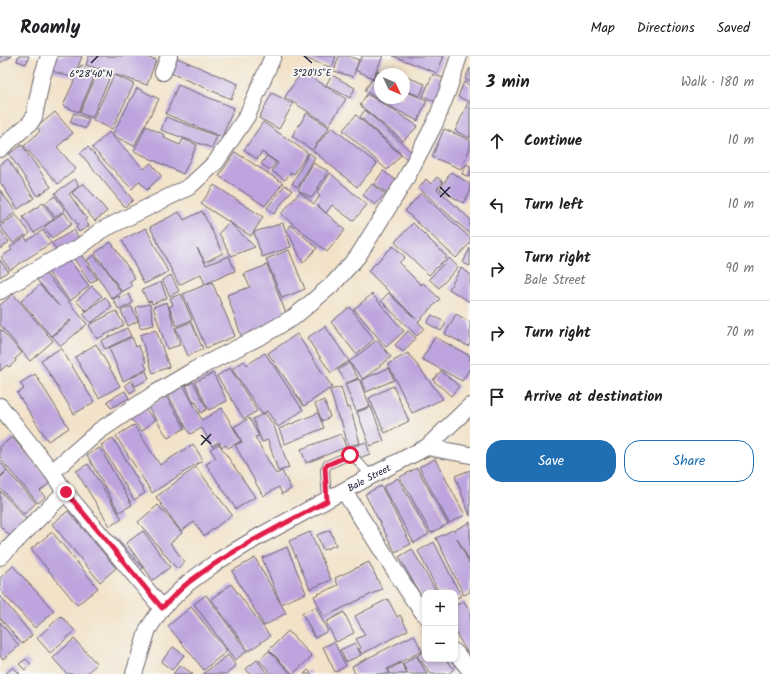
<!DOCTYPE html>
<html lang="en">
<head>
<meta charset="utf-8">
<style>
  body { margin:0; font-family:Kalam,sans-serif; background:#f6f6f6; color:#202124 }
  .controls { position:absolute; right:12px; bottom:12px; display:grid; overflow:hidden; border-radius:8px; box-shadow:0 2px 6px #0003 }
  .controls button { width:36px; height:36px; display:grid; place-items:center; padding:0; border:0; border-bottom:1px solid #e0e0e0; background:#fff; color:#202124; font:20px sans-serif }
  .compass { position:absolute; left:374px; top:12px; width:36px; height:36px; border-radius:50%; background:#fff; box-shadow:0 2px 6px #0003; rotate:134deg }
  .stop { position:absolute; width:12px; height:12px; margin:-9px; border:3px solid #e11d48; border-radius:50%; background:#fff }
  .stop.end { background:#e11d48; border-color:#fff; box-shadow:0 1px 4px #0008 }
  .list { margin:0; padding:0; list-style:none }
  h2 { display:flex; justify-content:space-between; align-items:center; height:52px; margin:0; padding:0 16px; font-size:17px }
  h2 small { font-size:13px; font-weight:400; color:#757577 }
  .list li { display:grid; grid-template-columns:26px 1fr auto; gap:12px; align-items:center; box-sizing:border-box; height:64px; padding:0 16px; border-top:1px solid #e0e0e0 }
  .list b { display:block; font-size:15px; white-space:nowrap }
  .list p { margin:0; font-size:13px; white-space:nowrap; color:#757577 }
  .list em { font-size:13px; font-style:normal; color:#757577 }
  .actions { display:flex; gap:8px; padding:12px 16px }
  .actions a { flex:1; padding:9px 0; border:1px solid #1f6fb2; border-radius:16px; text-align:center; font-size:14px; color:#1f6fb2 }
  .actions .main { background:#1f6fb2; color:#fff }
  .icon { flex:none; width:22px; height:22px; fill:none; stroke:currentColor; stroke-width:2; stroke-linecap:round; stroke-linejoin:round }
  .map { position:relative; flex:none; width:470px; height:618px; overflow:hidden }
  header { display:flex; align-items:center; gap:24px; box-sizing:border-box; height:56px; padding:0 20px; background:#fff; border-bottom:1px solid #e0e0e0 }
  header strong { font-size:19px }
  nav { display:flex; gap:22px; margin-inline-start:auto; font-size:14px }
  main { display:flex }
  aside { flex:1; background:#fff }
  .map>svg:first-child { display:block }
  .building { fill:#bda4de }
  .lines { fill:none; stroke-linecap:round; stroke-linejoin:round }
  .service-casing { stroke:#6b656c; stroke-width:10 }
  .minor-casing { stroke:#6b656c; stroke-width:18 }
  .service { stroke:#fff; stroke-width:8 }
  .minor { stroke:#fff; stroke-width:16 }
  .route { stroke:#e11d48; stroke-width:5 }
  .ticks { fill:none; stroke:#22223b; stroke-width:1.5 }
  .labels { text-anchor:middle; stroke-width:4; stroke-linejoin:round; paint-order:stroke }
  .street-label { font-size:10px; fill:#22223b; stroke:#f6f6f2 }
  .ticks-label { font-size:10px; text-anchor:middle; fill:#22223b; stroke:#f6f6f2; stroke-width:4; stroke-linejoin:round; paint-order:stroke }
</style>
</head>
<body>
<header>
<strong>Roamly</strong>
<nav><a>Map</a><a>Directions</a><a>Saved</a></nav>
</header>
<main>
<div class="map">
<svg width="470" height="618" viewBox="0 0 470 618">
  <rect width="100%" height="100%" fill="#f6f6f2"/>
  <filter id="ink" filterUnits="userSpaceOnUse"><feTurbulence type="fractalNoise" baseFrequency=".025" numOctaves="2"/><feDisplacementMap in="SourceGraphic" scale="8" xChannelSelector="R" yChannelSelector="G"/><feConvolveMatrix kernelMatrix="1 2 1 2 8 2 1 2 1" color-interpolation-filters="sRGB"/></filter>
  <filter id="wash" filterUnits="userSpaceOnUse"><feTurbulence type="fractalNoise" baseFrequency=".012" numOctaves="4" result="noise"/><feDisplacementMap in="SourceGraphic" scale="16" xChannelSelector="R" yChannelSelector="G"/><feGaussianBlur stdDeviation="0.9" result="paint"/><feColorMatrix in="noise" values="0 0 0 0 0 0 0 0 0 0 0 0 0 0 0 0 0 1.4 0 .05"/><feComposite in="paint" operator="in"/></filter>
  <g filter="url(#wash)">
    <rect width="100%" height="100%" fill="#f2e2c8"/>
    <g id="blocks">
      <g class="building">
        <path d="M 0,0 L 12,0 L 0,7 Z"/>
        <path d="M 18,0 L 29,0 L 26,8 L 17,5 Z"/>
        <path d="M 54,0 L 82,0 L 74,22 L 49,14 Z"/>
        <path d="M 89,0 L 143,0 L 156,4 L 147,29 L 86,9 Z"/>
        <path d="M 299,0 L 336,0 L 332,12 Z"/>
        <path d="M 339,0 L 348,0 L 359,4 L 353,21 L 334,15 Z"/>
        <path d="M 362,0 L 383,0 L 373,22 L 355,14 Z"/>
        <path d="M 393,0 L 444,0 L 437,17 Z"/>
        <path d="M 175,1 L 238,28 L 231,43 L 168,16 Z"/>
        <path d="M 81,9 L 96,16 L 79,56 L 63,50 Z"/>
        <path d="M 470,12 L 470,26 L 465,23 Z"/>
        <path d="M 302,15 L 346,43 L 329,69 L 285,41 Z"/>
        <path d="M 377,15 L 384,18 L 380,18 L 380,27 L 373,23 Z"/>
        <path d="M 97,18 L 109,23 L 92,62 L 80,57 Z"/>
        <path d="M 433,18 L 445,23 L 436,46 L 423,40 Z"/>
        <path d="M 114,19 L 134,28 L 112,73 L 93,64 Z"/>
        <path d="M 332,19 L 355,32 L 350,42 L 326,29 Z"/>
        <path d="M 404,20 L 425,28 L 420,40 L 404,34 Z"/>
        <path d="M 372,23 L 380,29 L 380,42 L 382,42 L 381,46 L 365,34 Z"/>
        <path d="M 464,26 L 470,29 L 470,46 L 458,41 Z"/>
        <path d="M 178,29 L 234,52 L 222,81 L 166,58 Z"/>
        <path d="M 137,32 L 159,43 L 134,90 L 112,79 Z"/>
        <path d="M 404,35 L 427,44 L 418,65 L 383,47 L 384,42 L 404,42 Z"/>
        <path d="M 272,37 L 293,48 L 279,73 L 259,62 Z"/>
        <path d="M 367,38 L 385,49 L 418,70 L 403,85 L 360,49 Z"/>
        <path d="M 468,47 L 470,48 L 470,82 L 455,75 Z"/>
        <path d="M 365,54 L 414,98 L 409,105 L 360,61 Z"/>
        <path d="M 55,56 L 73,77 L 57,91 L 76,113 L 58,128 L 24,90 L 40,75 L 37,71 Z"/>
        <path d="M 74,57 L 89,63 L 85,73 L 70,66 Z"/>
        <path d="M 307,57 L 329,71 L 313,93 L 332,71 L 377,108 L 357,131 L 312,94 L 292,80 Z"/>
        <path d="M 356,59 L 401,99 L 387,114 L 343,74 Z"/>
        <path d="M 166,61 L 217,80 L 212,92 L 161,74 Z"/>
        <path d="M 263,66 L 308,97 L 294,118 L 291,116 L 285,124 L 272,115 L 278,107 L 262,96 L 257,103 L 244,94 Z"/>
        <path d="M 146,70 L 165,79 L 164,82 L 180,89 L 183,83 L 197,89 L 183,118 L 134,95 Z"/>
        <path d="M 444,73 L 470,84 L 470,92 L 461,113 L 432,101 Z"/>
        <path d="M 109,76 L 144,113 L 151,107 L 159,117 L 161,120 L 147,134 L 139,125 L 132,133 L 92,92 Z"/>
        <path d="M 22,89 L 51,131 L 37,140 L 9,98 Z"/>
        <path d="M 88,91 L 133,144 L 125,151 L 80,97 Z"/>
        <path d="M 235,96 L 283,127 L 265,150 L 219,120 Z"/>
        <path d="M 309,97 L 315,101 L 298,131 L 292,128 Z"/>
        <path d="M 267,100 L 276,106 L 270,114 L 261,108 Z"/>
        <path d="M 8,103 L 34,142 L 18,153 L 0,126 L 0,109 Z"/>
        <path d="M 313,107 L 328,115 L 312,142 L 298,134 Z"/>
        <path d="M 466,108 L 470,110 L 470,121 L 462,118 Z"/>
        <path d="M 383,115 L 396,124 L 387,137 L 374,128 Z"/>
        <path d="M 451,116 L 470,128 L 470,136 L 463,147 L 440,133 Z"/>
        <path d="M 330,117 L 367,149 L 353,165 L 332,149 L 326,157 L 317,149 L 345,174 L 327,196 L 281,158 L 300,136 L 314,148 L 320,140 L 317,137 Z"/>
        <path d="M 437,121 L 443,126 L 437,133 L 470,163 L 470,178 L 419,132 L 426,123 L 431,128 Z"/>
        <path d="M 75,123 L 79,130 L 69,138 L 87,163 L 85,164 L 89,170 L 79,176 L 76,171 L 78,169 L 55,137 Z"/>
        <path d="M 83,127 L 107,155 L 95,165 L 72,137 Z"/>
        <path d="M 372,128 L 385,138 L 375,149 L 363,139 Z"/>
        <path d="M 214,129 L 263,161 L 251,180 L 201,148 Z"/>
        <path d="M 285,129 L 292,134 L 274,158 L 267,152 Z"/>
        <path d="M 0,134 L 16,156 L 0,168 Z"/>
        <path d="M 421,137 L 470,182 L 470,187 L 456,202 L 405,155 Z"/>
        <path d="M 55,140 L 65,154 L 55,161 L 45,147 Z"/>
        <path d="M 43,147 L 54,163 L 34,177 L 23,161 Z"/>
        <path d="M 202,155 L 223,197 L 205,206 L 197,192 L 206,209 L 229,200 L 235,215 L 205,228 L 201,218 L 179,229 L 150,171 L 179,156 L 184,164 Z"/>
        <path d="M 64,156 L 72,168 L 52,182 L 44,171 Z"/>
        <path d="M 16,159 L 30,177 L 26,181 L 25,179 L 13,187 L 0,170 Z"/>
        <path d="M 229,166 L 255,191 L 231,200 L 219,177 Z"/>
        <path d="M 283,167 L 291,191 L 262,201 L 254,176 Z"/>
        <path d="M 413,167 L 447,201 L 429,219 L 395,186 Z"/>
        <path d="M 291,169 L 317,192 L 303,207 L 287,174 Z"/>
        <path d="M 146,172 L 168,216 L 144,228 L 122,184 Z"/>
        <path d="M 0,174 L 9,186 L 0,193 Z"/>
        <path d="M 43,174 L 51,187 L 10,214 L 1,201 L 12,194 L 10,191 L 25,181 L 27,185 Z"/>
        <path d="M 74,174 L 82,187 L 60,199 L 52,187 Z"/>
        <path d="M 111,186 L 135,222 L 129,226 L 132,230 L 122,236 L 102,206 L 101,206 L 95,197 Z"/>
        <path d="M 393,190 L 405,201 L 399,207 L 421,229 L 423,227 L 440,243 L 418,266 L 424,272 L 417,280 L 381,245 L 388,237 L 416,263 L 368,215 Z"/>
        <path d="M 470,192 L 470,210 L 463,207 Z"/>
        <path d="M 289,194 L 305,233 L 282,242 L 266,203 Z"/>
        <path d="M 80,197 L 97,223 L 90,227 L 73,201 Z"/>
        <path d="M 94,199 L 101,209 L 103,208 L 121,237 L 112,243 L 87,204 Z"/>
        <path d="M 67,201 L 89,230 L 70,245 L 48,216 Z"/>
        <path d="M 449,202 L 458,211 L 439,232 L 429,223 Z"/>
        <path d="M 0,204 L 8,215 L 0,221 Z"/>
        <path d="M 267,209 L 287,260 L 242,282 L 227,239 L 250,231 L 244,218 Z"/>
        <path d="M 461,212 L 470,218 L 470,246 L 449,233 Z"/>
        <path d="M 45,217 L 87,268 L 61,290 L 52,280 L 71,265 L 70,264 L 51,280 L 21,245 L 40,229 L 59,250 L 37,224 Z"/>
        <path d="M 171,219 L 179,235 L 170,240 L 162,224 Z"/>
        <path d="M 161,226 L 167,242 L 152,248 L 151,245 L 148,246 L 142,234 Z"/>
        <path d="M 212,226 L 235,280 L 206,292 L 183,238 Z"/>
        <path d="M 92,230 L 102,240 L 86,255 L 76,245 Z"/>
        <path d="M 13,238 L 53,285 L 30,305 L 0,269 L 0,249 Z"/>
        <path d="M 129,238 L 133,247 L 119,254 L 113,243 L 119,240 L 120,243 Z"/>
        <path d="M 181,238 L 192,264 L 177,270 L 169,251 L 173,249 L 170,242 Z"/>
        <path d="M 372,238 L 404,275 L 386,291 L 354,253 Z"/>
        <path d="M 105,241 L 112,251 L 91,267 L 83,258 Z"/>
        <path d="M 167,246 L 180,289 L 167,293 L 153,251 Z"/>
        <path d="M 150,248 L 154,269 L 140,272 L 136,251 Z"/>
        <path d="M 131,250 L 138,265 L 128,270 L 121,255 Z"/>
        <path d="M 350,251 L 374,283 L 356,298 L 331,266 Z"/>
        <path d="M 116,255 L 124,269 L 97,283 L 89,269 Z"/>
        <path d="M 456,258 L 470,266 L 470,287 L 468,290 L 445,278 Z"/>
        <path d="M 432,259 L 446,267 L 441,275 L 427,267 Z"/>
        <path d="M 191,266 L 203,293 L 188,300 L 176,272 Z"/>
        <path d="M 325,270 L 349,305 L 331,317 L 307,282 Z"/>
        <path d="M 127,272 L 131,280 L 105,293 L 101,285 Z"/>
        <path d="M 0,273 L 22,297 L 15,303 L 16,305 L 9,311 L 7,309 L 0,315 Z"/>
        <path d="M 156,274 L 169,311 L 153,317 L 140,279 Z"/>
        <path d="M 408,275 L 416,282 L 403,296 L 395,289 Z"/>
        <path d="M 297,278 L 332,331 L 304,350 L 268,297 Z"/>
        <path d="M 132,281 L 136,291 L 138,289 L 146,306 L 144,307 L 147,313 L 123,325 L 109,292 Z"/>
        <path d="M 435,281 L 470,300 L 470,312 L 462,325 L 422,303 Z"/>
        <path d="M 377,284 L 391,301 L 363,323 L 349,306 Z"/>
        <path d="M 96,288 L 120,330 L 99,342 L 75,301 Z"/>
        <path d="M 61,292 L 94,346 L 74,358 L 41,304 Z"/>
        <path d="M 265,297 L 303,354 L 278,371 L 267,355 L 262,358 L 232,313 L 244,305 L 247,309 Z"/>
        <path d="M 408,297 L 443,343 L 412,357 L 388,308 Z"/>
        <path d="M 349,307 L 358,322 L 347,327 L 338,314 Z"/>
        <path d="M 230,312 L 257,355 L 244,363 L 217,320 Z"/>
        <path d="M 389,312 L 394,324 L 366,336 L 361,324 Z"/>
        <path d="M 146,315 L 149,323 L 135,330 L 131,322 Z"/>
        <path d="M 441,315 L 459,330 L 451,340 L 433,324 Z"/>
        <path d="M 213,317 L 227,345 L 209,354 L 195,326 Z"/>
        <path d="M 35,318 L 69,372 L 48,385 L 17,337 L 24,333 L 20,327 Z"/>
        <path d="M 359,323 L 370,350 L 356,355 L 345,328 Z"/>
        <path d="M 130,325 L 136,333 L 130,337 L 125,329 Z"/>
        <path d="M 193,326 L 207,353 L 201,357 L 196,346 L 194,347 L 186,330 Z"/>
        <path d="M 183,329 L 202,364 L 222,352 L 241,385 L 228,392 L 226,389 L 222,391 L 219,386 L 212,390 L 202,372 L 190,378 L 167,337 Z"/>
        <path d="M 393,330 L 409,365 L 385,377 L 369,342 Z"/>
        <path d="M 341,331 L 347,352 L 350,351 L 360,387 L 348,390 L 341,364 L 339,364 L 330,334 Z"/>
        <path d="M 125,335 L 129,342 L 111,352 L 107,345 Z"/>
        <path d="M 166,340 L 185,372 L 168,382 L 148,351 Z"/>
        <path d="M 324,344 L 330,361 L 322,365 L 315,348 Z"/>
        <path d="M 143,351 L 155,364 L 142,375 L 130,362 Z"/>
        <path d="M 371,351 L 384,385 L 370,390 L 357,356 Z"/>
        <path d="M 265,357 L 274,370 L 289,412 L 278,415 L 268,384 L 262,386 L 253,363 Z"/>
        <path d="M 318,357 L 324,372 L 285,388 L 279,373 Z"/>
        <path d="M 249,362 L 259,380 L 255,381 L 276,418 L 282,415 L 291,433 L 282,438 L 279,431 L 263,440 L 235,389 L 242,386 L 234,371 Z"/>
        <path d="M 134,369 L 160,409 L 193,388 L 203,404 L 152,437 L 116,380 Z"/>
        <path d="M 341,378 L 346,391 L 306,407 L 301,393 Z"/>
        <path d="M 12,381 L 51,426 L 40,435 L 45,441 L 38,447 L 0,403 L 0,391 Z"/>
        <path d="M 113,382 L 145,437 L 134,444 L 101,389 Z"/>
        <path d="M 366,386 L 370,398 L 356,403 L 352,391 Z"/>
        <path d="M 219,388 L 255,441 L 236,453 L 206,408 L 216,402 L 210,393 Z"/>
        <path d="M 100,392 L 132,449 L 119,456 L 87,399 Z"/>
        <path d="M 435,403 L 465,459 L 449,467 L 419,411 Z"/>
        <path d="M 0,406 L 7,414 L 0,421 Z"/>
        <path d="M 88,408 L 122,463 L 110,470 L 76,415 Z"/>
        <path d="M 196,411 L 232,459 L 204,480 L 194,466 L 181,475 L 156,441 Z"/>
        <path d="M 417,412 L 448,468 L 431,477 L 400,421 Z"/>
        <path d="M 470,414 L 470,460 L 455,420 Z"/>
        <path d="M 7,415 L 36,447 L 24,458 L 0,432 L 0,422 Z"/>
        <path d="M 398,422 L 429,478 L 414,487 L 383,431 Z"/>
        <path d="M 381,430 L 411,488 L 395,496 L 365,438 Z"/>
        <path d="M 0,435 L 28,465 L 11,481 L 0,470 Z"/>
        <path d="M 158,449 L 182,477 L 170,487 L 185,506 L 177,513 L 138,466 Z"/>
        <path d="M 68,455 L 116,512 L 100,526 L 52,468 Z"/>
        <path d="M 470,466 L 470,506 L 457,482 L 470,509 L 470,536 L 464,539 L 436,482 L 453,474 L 453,475 Z"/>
        <path d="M 330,474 L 336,489 L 323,494 L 317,479 Z"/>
        <path d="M 143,475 L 170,511 L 153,524 L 126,487 Z"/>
        <path d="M 52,476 L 98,532 L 77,549 L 31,493 Z"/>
        <path d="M 310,476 L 331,524 L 310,533 L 289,485 Z"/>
        <path d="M 114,480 L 143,512 L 137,517 L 108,485 Z"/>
        <path d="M 434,486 L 461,540 L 455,543 L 455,537 L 439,537 L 418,495 Z"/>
        <path d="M 287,491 L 306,537 L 281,548 L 262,502 Z"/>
        <path d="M 412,493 L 437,537 L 425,537 L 425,544 L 424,545 L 399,501 Z"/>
        <path d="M 255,502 L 286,557 L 264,570 L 232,515 Z"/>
        <path d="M 369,506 L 382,533 L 324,561 L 314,540 L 338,529 L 335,522 Z"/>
        <path d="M 13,510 L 54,555 L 35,572 L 0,534 L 0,522 Z"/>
        <path d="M 231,528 L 270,580 L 249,595 L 211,543 Z"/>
        <path d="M 206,539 L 247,595 L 235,604 L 194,548 Z"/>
        <path d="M 0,540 L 32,579 L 22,588 L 0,562 Z"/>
        <path d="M 388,543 L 397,561 L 400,559 L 408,574 L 362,598 L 359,593 L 361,592 L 356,583 L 365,579 L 355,560 Z"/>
        <path d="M 464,545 L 470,556 L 470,600 L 455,576 L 455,550 Z"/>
        <path d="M 191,551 L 227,595 L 204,614 L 168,570 Z"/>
        <path d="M 316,551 L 328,575 L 315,582 L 302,557 Z"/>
        <path d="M 344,556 L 354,577 L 336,586 L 326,566 Z"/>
        <path d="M 61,560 L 75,575 L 50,597 L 37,582 Z"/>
        <path d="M 0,566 L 19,590 L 3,603 L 0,600 Z"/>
        <path d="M 288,575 L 312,600 L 293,618 L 269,594 Z"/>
        <path d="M 414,579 L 422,595 L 387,613 L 390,618 L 355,618 L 352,610 Z"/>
        <path d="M 74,583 L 97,608 L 86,618 L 67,618 L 53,602 Z"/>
        <path d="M 334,586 L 346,610 L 335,616 L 323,591 Z"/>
        <path d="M 355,587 L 361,599 L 346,606 L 340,594 Z"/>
        <path d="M 173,591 L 184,599 L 172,614 L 161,606 Z"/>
        <path d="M 425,594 L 425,603 L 445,603 L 454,613 L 448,618 L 431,618 L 417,600 Z"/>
        <path d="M 269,595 L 291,618 L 272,618 L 259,604 Z"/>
        <path d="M 228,599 L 236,610 L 226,618 L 203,618 Z"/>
        <path d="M 416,600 L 417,601 L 427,618 L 408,618 L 403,608 Z"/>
        <path d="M 26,603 L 31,608 L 25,614 L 19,608 Z"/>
        <path d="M 257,604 L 268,618 L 250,618 L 246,613 Z"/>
        <path d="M 401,607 L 407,618 L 391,618 L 388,614 Z"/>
        <path d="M 180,609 L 193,618 L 173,618 Z"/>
        <path d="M 13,611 L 20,618 L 5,618 Z"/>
        <path d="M 308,614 L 312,618 L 304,618 Z"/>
      </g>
    </g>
  </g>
  <g filter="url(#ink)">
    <use href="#blocks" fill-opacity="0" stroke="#6b656c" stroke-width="1"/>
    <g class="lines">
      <g class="service-casing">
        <path id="service" d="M 327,445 L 325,414 L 327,409 L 350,399 L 352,399 L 371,420"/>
      </g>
      <g class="minor-casing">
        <g id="minor">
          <path d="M 163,16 L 169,0"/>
          <path d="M 0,93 L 30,67 L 34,61 L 42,21 L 49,0"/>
          <path d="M 0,235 L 53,204 L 78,192 L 89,184 L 100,175 L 189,131 L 216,106 L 247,60 L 273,0"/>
          <path d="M 0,350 L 52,416 L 65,436 L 162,552"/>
          <path d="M 427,391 L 470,399"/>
          <path d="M 52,416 L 99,375 L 154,338 L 194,314 L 263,279 L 294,261 L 333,228 L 358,200 L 404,126 L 435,67 L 448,34 L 459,0"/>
          <path d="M 344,435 L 413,543 L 425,559"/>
          <path d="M 0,501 L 65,436"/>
          <path d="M 455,596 L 470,614"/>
          <path id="s1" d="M 134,618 L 148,573 L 162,552 L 188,527 L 218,505 L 260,480 L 371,420 L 427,391 L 470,350"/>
        </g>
      </g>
      <use href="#service" class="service"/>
      <use href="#minor" class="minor"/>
    </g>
  </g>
  <g class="lines" filter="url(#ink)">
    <path class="route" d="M 66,436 L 162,552 C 171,543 179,534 189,526 C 231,494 280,470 327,445 L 325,411 L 327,409 L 350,399"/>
  </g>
  <path class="ticks" d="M 304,0 L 312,7M 91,7 L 98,0M 440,131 L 450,141M 440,141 L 450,131M 201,379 L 211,388M 201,389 L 211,378"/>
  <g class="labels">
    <g class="street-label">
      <text dy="4" stroke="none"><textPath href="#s1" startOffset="318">Bale Street</textPath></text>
    </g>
  </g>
  <g class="ticks-label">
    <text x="312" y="20">3°20'15"E</text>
    <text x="91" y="21">6°28'40"N</text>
  </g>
</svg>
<div class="controls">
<button>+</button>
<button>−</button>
</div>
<svg class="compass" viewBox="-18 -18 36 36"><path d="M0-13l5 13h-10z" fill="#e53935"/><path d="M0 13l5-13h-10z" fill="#757577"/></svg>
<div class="stop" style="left:350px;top:399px"></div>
<div class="stop end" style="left:66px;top:436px"></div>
</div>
<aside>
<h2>3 min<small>Walk · 180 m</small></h2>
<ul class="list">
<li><svg class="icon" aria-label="ahead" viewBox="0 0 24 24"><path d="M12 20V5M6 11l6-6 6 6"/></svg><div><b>Continue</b></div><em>10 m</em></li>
<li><svg class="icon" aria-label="left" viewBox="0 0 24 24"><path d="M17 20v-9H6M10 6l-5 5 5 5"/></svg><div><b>Turn left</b></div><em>10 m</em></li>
<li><svg class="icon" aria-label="right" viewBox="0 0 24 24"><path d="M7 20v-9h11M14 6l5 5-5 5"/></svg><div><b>Turn right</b><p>Bale Street</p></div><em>90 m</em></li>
<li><svg class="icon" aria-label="right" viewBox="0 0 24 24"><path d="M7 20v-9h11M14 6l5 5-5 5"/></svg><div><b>Turn right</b></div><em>70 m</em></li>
<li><svg class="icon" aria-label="arrive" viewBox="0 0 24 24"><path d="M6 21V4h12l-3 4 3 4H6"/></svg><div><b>Arrive at destination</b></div></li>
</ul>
<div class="actions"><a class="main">Save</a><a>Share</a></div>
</aside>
</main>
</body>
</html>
